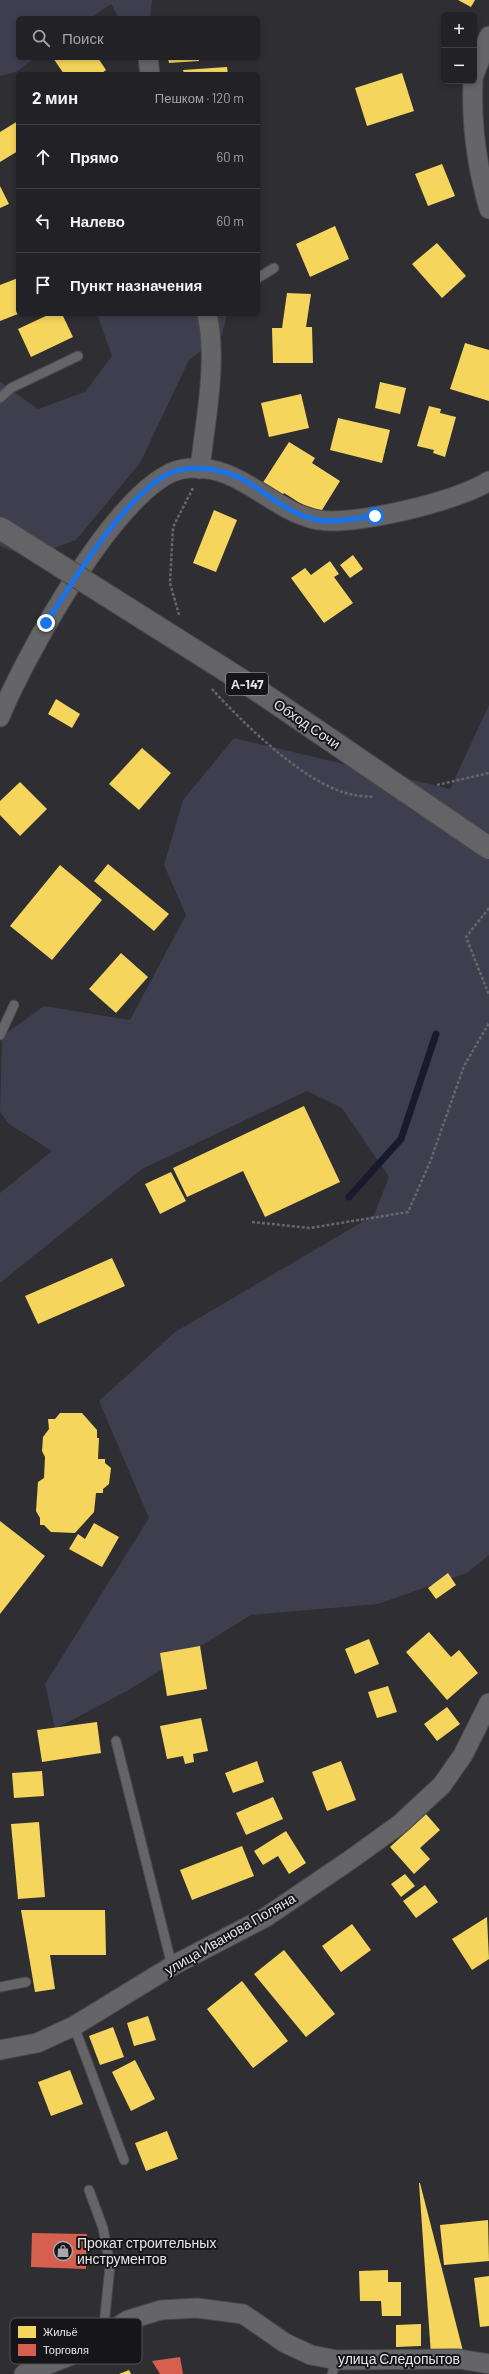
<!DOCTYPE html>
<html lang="ru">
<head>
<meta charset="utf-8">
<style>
  body { margin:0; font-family:Barlow,sans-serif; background:#2a2a2e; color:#f1f3f6 }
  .controls { position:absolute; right:12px; top:12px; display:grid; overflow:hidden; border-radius:6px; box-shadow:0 2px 6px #0003 }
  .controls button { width:36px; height:36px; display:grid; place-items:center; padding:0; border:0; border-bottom:1px solid #3f3f43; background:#222226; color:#f1f3f6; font:20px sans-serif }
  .stop { position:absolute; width:12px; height:12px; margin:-9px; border:3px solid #1a73e8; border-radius:50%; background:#fff }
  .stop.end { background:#1a73e8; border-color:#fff; box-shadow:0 1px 4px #0008 }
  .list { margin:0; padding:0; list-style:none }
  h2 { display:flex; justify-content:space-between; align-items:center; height:52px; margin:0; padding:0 16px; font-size:17px }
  h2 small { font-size:13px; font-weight:400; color:#a2a4a7 }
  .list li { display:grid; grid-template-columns:26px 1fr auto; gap:12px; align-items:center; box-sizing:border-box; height:64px; padding:0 16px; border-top:1px solid #3f3f43 }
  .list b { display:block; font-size:15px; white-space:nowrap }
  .list em { font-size:13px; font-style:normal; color:#a2a4a7 }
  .icon { flex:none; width:22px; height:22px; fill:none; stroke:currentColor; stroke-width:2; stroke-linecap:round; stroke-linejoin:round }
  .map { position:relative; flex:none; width:489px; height:2374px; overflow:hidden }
  .search { position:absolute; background:#222226; box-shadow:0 2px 6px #0003; left:16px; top:16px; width:244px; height:44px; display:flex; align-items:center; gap:10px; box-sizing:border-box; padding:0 14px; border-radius:6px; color:#a2a4a7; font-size:15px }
  .panel { position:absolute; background:#222226; box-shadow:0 2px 6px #0003; left:16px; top:72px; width:244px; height:244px; border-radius:6px }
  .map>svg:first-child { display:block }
  .green { fill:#3e3e4f }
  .homes { fill:#f6d55c }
  .shops { fill:#d6604d }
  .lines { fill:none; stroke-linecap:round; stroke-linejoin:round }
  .stream { stroke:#1a1a2f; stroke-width:7 }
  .lane-casing { stroke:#49494c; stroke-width:11 }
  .street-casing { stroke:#49494c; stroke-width:21 }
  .path { stroke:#67676a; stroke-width:2.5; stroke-dasharray:3 2; stroke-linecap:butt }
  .lane { stroke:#656568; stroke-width:9 }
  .street { stroke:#656568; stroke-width:19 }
  .highway-bridge-casing { stroke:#49494c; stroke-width:24; stroke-linecap:butt }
  .highway-bridge { stroke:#646466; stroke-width:22 }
  .route { stroke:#1a73e8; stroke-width:5 }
  .labels { text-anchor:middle; stroke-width:4; stroke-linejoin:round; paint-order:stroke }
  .shield { fill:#161619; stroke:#a8a8ac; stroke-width:1 }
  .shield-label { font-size:13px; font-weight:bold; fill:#e7e7eb }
  .street-label { font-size:14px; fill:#e7e7eb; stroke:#161619 }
  .poi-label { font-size:14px; fill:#e7e7eb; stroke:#161619; text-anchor:start }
  .key { fill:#161619; stroke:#555558; stroke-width:1 }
  .key-label { font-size:11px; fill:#e7e7eb }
</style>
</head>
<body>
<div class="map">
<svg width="489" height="2374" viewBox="0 0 489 2374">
  <rect width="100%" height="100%" fill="#2e2e33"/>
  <g class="green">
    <path d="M 0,0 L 152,0 L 150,18 L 119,18 L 111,4 L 91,18 L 18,18 L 18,58 L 35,58 L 16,72 L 0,76 Z"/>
    <path d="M 97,314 L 227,314 L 222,335 L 189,360 L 140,463 L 76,540 L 29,557 L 0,546 L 0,382 L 38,409 L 85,392 L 112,356 Z"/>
    <path d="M 489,705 L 489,1555 L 467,1573 L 378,1604 L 251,1615 L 127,1691 L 55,1729 L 45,1684 L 149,1518 L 99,1401 L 175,1332 L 374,1215 L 389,1177 L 342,1108 L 307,1091 L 142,1169 L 0,1283 L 0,1193 L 52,1151 L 9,1124 L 0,1112 L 2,1036 L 44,1006 L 130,1020 L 186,915 L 164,865 L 183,800 L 234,738 L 450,789 Z"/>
  </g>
  <g class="homes">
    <path d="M 458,0 L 475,0 L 471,7 Z"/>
    <path d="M 53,58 L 98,58 L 106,70 L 101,74 L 64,74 Z"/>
    <path d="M 168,58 L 199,58 L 199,61 L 169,63 Z"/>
    <path d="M 227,67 L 228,74 L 184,74 L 183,70 Z"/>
    <path d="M 402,73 L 414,111 L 367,126 L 355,88 Z"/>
    <path d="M 18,121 L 18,151 L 0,162 L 0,132 Z"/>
    <path d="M 442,164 L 455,196 L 428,206 L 415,174 Z"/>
    <path d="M 0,186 L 9,204 L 0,208 Z"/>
    <path d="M 335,226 L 349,259 L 310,277 L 296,244 Z"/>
    <path d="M 437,243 L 466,276 L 442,298 L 412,264 Z"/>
    <path d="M 18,278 L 18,314 L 0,321 L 0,285 Z"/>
    <path d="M 287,293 L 311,294 L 306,327 L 312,327 L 313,363 L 273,363 L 272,328 L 282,328 Z"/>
    <path d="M 50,314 L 62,314 L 73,337 L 31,357 L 18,329 Z"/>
    <path d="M 465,343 L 489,350 L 489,401 L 450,389 Z"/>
    <path d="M 380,382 L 406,388 L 400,414 L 375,408 Z"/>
    <path d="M 301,394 L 309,428 L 269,437 L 261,403 Z"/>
    <path d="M 429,406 L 441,409 L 440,413 L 456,417 L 445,457 L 433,453 L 434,450 L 417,446 Z"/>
    <path d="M 338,418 L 390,430 L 382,463 L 330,450 Z"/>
    <path d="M 289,442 L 315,458 L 312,463 L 340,481 L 319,515 L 284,493 L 281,497 L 262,484 Z"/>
    <path d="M 214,510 L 237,520 L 216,572 L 193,563 Z"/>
    <path d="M 353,555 L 363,569 L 350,578 L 340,565 Z"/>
    <path d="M 330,561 L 339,574 L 334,577 L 353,603 L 324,623 L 291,578 L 305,568 L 311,575 Z"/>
    <path d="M 56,699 L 80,714 L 72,728 L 48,714 Z"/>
    <path d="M 142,748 L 171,773 L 139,810 L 109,784 Z"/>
    <path d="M 20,782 L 47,809 L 20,836 L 0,815 L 0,801 Z"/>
    <path d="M 108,864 L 169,914 L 154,931 L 94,881 Z"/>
    <path d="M 60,865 L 102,900 L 52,960 L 10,926 Z"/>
    <path d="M 121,953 L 148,977 L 116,1013 L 89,989 Z"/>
    <path d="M 304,1106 L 340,1182 L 265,1217 L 243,1171 L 187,1197 L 173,1168 Z"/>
    <path d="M 171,1172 L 186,1201 L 160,1214 L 145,1184 Z"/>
    <path d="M 112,1258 L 125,1286 L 38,1324 L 25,1296 Z"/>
    <path d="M 60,1413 L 82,1413 L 97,1430 L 97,1438 L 99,1438 L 98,1459 L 105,1459 L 105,1463 L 111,1468 L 109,1484 L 103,1489 L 103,1493 L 96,1493 L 94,1512 L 75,1533 L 51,1532 L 44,1525 L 40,1525 L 40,1518 L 36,1511 L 38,1482 L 44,1478 L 45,1457 L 42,1451 L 43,1437 L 49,1429 L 48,1419 L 55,1419 Z"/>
    <path d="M 0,1521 L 45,1556 L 0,1614 Z"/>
    <path d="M 94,1523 L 119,1537 L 102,1567 L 69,1549 L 78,1534 L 85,1539 Z"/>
    <path d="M 448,1573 L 456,1585 L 436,1599 L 428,1588 Z"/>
    <path d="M 429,1632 L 451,1657 L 459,1650 L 478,1673 L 447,1700 L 406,1652 Z"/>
    <path d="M 369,1639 L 379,1664 L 355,1674 L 345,1649 Z"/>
    <path d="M 200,1646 L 207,1689 L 167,1696 L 160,1653 Z"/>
    <path d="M 388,1686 L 397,1712 L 377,1718 L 368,1692 Z"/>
    <path d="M 447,1707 L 460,1724 L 437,1741 L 424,1724 Z"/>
    <path d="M 201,1718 L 208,1751 L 193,1754 L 194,1762 L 185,1764 L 183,1756 L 167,1759 L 160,1726 Z"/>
    <path d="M 97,1722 L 101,1753 L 42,1762 L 37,1730 Z"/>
    <path d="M 257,1761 L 264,1782 L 233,1793 L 225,1773 Z"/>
    <path d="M 341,1761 L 356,1800 L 327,1811 L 312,1772 Z"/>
    <path d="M 42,1771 L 44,1796 L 14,1798 L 12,1773 Z"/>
    <path d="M 273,1797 L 283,1819 L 246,1835 L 236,1813 Z"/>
    <path d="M 426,1814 L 440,1830 L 420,1848 L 430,1859 L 414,1874 L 390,1847 Z"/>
    <path d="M 39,1822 L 45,1897 L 18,1899 L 11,1824 Z"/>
    <path d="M 286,1831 L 306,1863 L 289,1874 L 278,1856 L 263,1865 L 254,1851 Z"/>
    <path d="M 242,1846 L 254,1876 L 192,1900 L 180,1870 Z"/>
    <path d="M 405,1874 L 415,1886 L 401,1897 L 391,1884 Z"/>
    <path d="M 425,1885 L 438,1902 L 416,1918 L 403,1901 Z"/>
    <path d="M 21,1910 L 105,1910 L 106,1955 L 50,1955 L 55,1989 L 35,1992 Z"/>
    <path d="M 487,1917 L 489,1959 L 472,1970 L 452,1939 Z"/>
    <path d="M 352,1924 L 371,1950 L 341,1972 L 322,1946 Z"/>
    <path d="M 284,1950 L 335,2014 L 306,2037 L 254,1974 Z"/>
    <path d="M 242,1981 L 288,2041 L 253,2068 L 207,2009 Z"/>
    <path d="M 148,2016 L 156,2040 L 134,2046 L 127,2023 Z"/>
    <path d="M 113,2027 L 124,2057 L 100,2065 L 89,2036 Z"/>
    <path d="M 135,2060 L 155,2099 L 131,2111 L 112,2072 Z"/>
    <path d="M 70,2070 L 83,2104 L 51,2116 L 38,2082 Z"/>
    <path d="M 167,2131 L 178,2159 L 146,2171 L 135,2143 Z"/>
    <path d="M 419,2183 L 420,2183 L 464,2355 L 431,2355 Z"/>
    <path d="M 488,2220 L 489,2261 L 444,2265 L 440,2225 Z"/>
    <path d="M 388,2270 L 388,2282 L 401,2282 L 401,2316 L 382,2316 L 381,2301 L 360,2301 L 359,2271 Z"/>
    <path d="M 489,2276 L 489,2326 L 480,2327 L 474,2278 Z"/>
    <path d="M 421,2324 L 421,2346 L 396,2347 L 396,2325 Z"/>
    <path d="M 129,2370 L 131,2374 L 119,2374 Z"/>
  </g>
  <g class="shops">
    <path d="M 32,2233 L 87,2234 L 86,2269 L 31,2267 Z"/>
    <path d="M 180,2357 L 183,2374 L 160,2374 L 152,2361 Z"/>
  </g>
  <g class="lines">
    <path class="stream" d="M 349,1197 L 401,1139 L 436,1034"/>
    <g class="lane-casing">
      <g id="lane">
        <path d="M 258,278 L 274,268"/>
        <path d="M 0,398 L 11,388 L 78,356"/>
        <path d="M 0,1035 L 14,1005"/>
        <path d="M 116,1741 L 172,1966"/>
        <path d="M 0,1987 L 26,1982"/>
        <path d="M 74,2026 L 124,2160"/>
        <path d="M 89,2190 L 103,2228 L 110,2266 L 103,2335"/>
        <path d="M 332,2374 L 337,2360"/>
      </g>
    </g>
    <g class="street-casing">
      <g id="street">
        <path d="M 148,58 L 150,74"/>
        <path d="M 474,75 L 489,36"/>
        <path d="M 473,81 C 471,124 477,167 489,209"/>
        <path d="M 200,469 C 205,421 218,361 207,314"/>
        <path d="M 0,717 C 23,660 121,479 183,469 C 229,462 258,495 294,512 C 301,515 311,519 319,520 C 354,526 459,501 489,481"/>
        <path d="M 0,2050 L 37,2043 L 74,2026 L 172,1966 L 266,1917 L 350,1860 L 400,1824 L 442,1785 L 463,1755 L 489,1703"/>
        <path d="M 24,2374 L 77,2353 L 128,2320 L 161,2310 L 197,2308 L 243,2314 L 285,2343 L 311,2355 L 337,2360 L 459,2359 L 489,2364"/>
      </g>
    </g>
    <g class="path">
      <path d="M 179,615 L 170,583 L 173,527 L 193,488"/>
      <path d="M 212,689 C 243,723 302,781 346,793 C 355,796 365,796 374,797"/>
      <path d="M 437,785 L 489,773"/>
      <path d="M 489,908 L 466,937 L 489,995"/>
      <path d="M 252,1222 L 310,1228 L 408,1212 L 430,1162 L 464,1066 L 489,1023"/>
    </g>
    <use href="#lane" class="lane"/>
    <use href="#street" class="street"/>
    <g class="highway-bridge-casing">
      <path id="highway-bridge" d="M 0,528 L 257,690 L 489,848"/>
    </g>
    <use href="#highway-bridge" class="highway-bridge"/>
  </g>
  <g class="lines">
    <path class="route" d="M 46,623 C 73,581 124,497 168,474 C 189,463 223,469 244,480 C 268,494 290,515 318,520 C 336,523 357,518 375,516"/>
  </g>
  <defs>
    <g id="shop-ring" transform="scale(1)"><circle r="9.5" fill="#161619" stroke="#a6a6ab" stroke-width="1.5"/><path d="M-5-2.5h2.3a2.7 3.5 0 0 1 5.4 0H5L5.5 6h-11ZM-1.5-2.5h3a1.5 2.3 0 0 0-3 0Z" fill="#a6a6ab"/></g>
  </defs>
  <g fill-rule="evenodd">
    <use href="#shop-ring" x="63" y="2251"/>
  </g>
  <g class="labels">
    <rect class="shield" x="226" y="673" width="42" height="22" rx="3"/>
    <g class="shield-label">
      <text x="247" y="689">А-147</text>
    </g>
    <g class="street-label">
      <text transform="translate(307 724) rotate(34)" y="5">Обход Сочи</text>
      <text transform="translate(230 1934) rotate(-30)" y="5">улица Иванова Поляна</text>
      <text x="399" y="2364">улица Следопытов</text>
    </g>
    <g class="poi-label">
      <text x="77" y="2248">Прокат строительных<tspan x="77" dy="16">инструментов</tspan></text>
    </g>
  </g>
  <rect x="10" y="2318" width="132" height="46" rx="6" class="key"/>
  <rect x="18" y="2326" width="18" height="12" fill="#f6d55c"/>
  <rect x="18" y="2344" width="18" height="12" fill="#d6604d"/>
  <g class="key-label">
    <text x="43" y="2336">Жильё</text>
    <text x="43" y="2354">Торговля</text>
  </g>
</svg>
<div class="controls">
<button>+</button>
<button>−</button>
</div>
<div class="stop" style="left:375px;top:516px"></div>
<div class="stop end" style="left:46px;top:623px"></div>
<div class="search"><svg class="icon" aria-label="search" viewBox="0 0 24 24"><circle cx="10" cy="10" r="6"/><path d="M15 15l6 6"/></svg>Поиск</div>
<section class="panel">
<h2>2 мин<small>Пешком · 120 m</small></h2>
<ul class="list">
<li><svg class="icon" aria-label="ahead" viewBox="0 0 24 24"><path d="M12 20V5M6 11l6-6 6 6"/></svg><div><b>Прямо</b></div><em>60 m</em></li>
<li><svg class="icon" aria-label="left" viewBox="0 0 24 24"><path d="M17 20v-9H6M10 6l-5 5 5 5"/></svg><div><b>Налево</b></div><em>60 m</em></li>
<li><svg class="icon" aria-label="arrive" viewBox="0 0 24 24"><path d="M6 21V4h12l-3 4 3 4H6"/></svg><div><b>Пункт назначения</b></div></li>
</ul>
</section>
</div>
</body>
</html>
